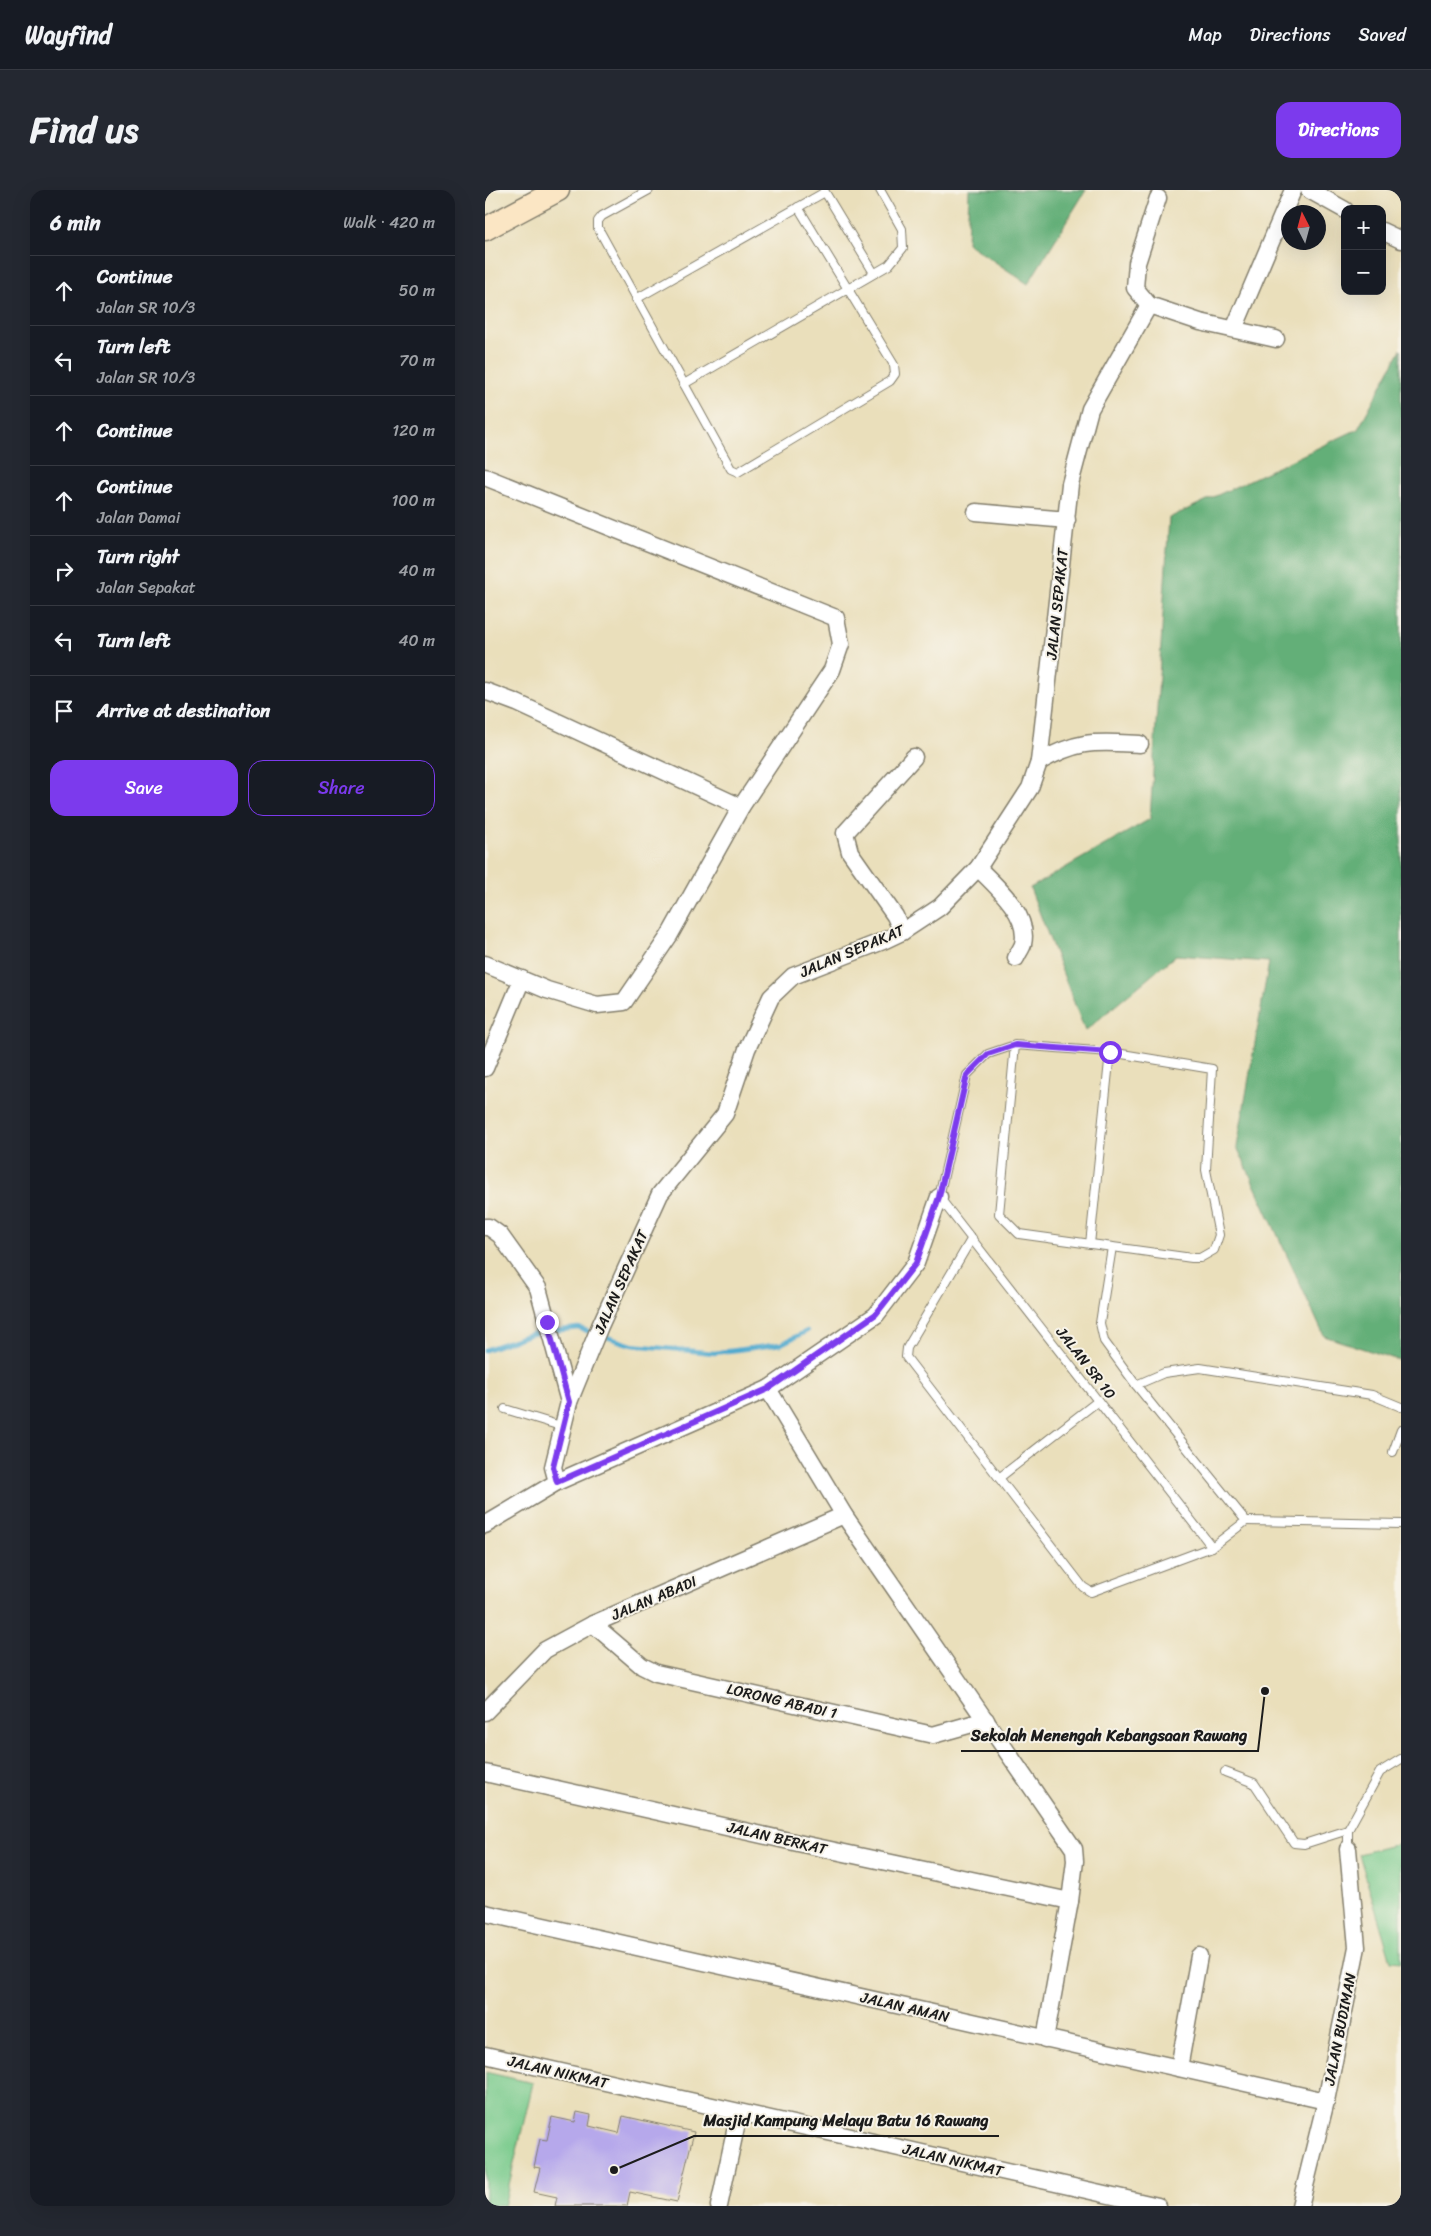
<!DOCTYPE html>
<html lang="en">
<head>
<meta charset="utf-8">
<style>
  body { margin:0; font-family:Sriracha,sans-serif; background:#242831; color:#f1f3f6 }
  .controls { position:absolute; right:15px; top:15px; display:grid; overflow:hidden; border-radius:10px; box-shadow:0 5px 20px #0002 }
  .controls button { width:45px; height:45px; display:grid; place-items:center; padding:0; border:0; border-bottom:1px solid #363941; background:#171b24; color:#f1f3f6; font:25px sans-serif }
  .compass { position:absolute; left:796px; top:15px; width:45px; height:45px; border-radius:50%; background:#171b24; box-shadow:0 5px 20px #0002; rotate:354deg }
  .stop { position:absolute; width:15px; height:15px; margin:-11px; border:4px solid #7c3aed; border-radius:50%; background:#fff }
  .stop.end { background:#7c3aed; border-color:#fff; box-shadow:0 1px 5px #0008 }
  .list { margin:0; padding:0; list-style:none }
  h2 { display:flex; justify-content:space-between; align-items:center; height:65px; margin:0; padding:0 20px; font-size:21px }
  h2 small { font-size:16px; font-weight:400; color:#9ea1a6 }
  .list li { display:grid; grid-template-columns:32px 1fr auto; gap:15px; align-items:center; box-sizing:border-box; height:70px; padding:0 20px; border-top:1px solid #363941 }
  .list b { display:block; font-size:19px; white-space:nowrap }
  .list p { margin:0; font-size:16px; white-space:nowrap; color:#9ea1a6 }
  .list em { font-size:16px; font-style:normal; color:#9ea1a6 }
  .actions { display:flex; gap:10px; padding:15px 20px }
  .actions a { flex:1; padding:11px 0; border:1px solid #7c3aed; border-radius:15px; text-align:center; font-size:18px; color:#7c3aed }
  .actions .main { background:#7c3aed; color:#fff }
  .icon { flex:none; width:28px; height:28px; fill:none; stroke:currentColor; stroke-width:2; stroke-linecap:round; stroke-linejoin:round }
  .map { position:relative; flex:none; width:916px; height:2016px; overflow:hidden; border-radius:15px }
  header { display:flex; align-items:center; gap:30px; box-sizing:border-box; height:70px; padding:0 25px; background:#171b24; border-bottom:1px solid #363941 }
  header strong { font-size:24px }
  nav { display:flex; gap:28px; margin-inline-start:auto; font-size:18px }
  .intro { display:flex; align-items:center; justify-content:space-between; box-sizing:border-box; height:120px; padding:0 30px }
  h1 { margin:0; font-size:35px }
  .button { padding:12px 22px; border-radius:15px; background:#7c3aed; color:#fff; font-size:18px; font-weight:700 }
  main { display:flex; gap:30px; padding:0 30px }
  aside { flex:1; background:#171b24; border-radius:15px; box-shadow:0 5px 20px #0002 }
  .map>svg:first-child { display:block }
  .green { fill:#7acb8d; stroke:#4b7454 }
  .forest { fill:#63af78; stroke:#40664a }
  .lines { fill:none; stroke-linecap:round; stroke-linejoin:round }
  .stream { stroke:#52abcf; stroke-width:4.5 }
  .building { fill:#b6a8eb }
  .lane-casing { stroke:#837e6c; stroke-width:10 }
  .street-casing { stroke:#837e6c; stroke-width:19 }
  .secondary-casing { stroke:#837e6c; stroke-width:25 }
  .lane { stroke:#fff; stroke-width:8 }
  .street { stroke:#fff; stroke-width:16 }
  .secondary { stroke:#fbe6c4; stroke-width:22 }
  .route { stroke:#7c3aed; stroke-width:6 }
  .labels { text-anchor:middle; stroke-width:4; stroke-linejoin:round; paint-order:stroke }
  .street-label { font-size:15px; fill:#1c1c1c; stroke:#f7f3e8 }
  .leader { fill:none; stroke:#1c1c1c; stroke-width:2 }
  .callout-dot { fill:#1c1c1c; stroke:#f7f3e8; stroke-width:2 }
  .callout-label { font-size:16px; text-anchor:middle; font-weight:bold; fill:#1c1c1c; stroke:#f7f3e8; stroke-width:4; stroke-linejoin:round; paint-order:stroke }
</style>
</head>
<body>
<header>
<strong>Wayfind</strong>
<nav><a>Map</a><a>Directions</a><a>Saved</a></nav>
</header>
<div class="intro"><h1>Find us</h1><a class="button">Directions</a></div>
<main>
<aside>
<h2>6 min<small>Walk · 420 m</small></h2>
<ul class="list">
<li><svg class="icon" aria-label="ahead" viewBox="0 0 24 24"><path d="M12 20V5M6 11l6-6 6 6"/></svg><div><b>Continue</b><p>Jalan SR 10/3</p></div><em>50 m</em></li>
<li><svg class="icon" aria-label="left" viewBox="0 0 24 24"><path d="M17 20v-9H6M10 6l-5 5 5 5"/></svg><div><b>Turn left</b><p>Jalan SR 10/3</p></div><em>70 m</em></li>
<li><svg class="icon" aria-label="ahead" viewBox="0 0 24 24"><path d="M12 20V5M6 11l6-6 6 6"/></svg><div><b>Continue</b></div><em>120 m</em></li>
<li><svg class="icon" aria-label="ahead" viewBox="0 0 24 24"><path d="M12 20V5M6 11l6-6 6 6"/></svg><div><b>Continue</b><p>Jalan Damai</p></div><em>100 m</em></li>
<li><svg class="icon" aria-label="right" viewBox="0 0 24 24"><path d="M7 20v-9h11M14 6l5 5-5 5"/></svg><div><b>Turn right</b><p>Jalan Sepakat</p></div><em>40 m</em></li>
<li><svg class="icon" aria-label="left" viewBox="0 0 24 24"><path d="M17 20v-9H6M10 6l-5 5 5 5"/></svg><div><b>Turn left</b></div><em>40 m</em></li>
<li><svg class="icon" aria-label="arrive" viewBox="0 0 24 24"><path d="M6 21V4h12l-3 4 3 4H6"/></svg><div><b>Arrive at destination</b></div></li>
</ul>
<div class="actions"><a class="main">Save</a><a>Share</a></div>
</aside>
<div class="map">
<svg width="916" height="2016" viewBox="0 0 916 2016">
  <rect width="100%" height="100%" fill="#f7f3e8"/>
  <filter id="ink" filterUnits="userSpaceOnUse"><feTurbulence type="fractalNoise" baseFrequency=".02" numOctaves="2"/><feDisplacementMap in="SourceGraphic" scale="10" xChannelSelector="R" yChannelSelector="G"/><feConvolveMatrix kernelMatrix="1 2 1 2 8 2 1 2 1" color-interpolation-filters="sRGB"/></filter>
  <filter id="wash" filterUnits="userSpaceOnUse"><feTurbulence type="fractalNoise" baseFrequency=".0096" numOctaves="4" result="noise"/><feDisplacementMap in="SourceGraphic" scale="20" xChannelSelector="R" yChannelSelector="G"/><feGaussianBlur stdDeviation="1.12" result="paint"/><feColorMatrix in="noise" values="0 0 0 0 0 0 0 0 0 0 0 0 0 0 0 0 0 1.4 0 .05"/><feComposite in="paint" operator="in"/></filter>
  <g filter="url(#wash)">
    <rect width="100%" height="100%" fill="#eadfbb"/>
    <g class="green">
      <path d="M 916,1653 L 916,1772 L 906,1771 L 874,1664 Z"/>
      <path d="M 0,1882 L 48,1893 L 19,2016 L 0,2016 Z"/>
    </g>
    <g class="forest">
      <path d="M 484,0 L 601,0 L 543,94 L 482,53 Z"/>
      <path d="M 916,159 L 916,1171 L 839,1146 L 752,957 L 784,772 L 691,765 L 600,841 L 545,698 L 665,629 L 684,328 L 873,239 Z"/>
    </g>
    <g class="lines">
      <g class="stream">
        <path d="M 68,1141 L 93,1138 L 147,1155 L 229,1163 L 296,1154 L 322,1141"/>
        <path d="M 0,1160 L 46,1144 L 61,1142"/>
      </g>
    </g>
    <g id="blocks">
      <path class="building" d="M 92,1922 L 106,1925 L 104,1936 L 134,1943 L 138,1926 L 209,1942 L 192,2012 L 145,2002 L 142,2016 L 70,2016 L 72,2007 L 49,2002 L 55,1978 L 49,1977 L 55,1949 L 62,1950 L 67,1927 L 90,1932 Z"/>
    </g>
  </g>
  <g filter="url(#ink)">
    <use href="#blocks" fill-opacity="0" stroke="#837e6c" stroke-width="1"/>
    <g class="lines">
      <g class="lane-casing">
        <g id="lane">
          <path d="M 164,0 L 117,26 L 113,31 L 113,38 L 246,279 L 253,282 L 405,191 L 410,184 L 409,175 L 313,17"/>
          <path d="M 151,109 L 340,2 L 389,83"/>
          <path d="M 199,194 L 404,75 L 418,58 L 417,39 L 395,0"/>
          <path d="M 530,855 L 514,1024 L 534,1044 L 707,1068 L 715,1068 L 729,1060 L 734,1045 L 721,980 L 727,879 L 625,862 L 530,855 L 503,864 L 482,885 L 454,1007 L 727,1357"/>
          <path d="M 487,1048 L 422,1158 L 421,1167 L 598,1397 L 606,1402 L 727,1357 L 761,1331 L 651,1195 L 619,1151 L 615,1133 L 627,1057"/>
          <path d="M 605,1054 L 625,862"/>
          <path d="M 651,1195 L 679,1183 L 715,1178 L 887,1205 L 916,1217"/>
          <path d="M 20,1219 L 79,1237"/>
          <path d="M 908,1262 L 916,1240"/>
          <path d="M 514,1288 L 613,1211"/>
          <path d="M 761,1331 L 916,1334"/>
          <path d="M 740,1582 L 769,1593 L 809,1653 L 819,1654 L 863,1640"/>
          <path d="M 863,1659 L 863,1640 L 895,1582 L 916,1569"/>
        </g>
      </g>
      <g class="street-casing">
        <g id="street">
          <path d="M 824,0 L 860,20"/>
          <path d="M 673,8 L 652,73 L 650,98 L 664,115 L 715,132 L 791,149"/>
          <path d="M 897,41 L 916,50"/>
          <path d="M 749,139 L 808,0"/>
          <path d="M 0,287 L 351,428 L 356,454 L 347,480 L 256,617 L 184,746 L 139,812 L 112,815 L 62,800 L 0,774"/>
          <path d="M 491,322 L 582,330"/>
          <path d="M 0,501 L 32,513 L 256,617"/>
          <path d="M 554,572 C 595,549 610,552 655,554"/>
          <path d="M 493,678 C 511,696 545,725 538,754 C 537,758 533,763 531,768"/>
          <path d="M 417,742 L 410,726 L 365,662 L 360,643 L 429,567"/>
          <path d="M 0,878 L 37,789"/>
          <path d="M 0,1037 L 4,1037 L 15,1045 L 53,1098 L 84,1212"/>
          <path d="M 283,1199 L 359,1325 L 589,1659 L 590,1671 L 585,1711 L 560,1849"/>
          <path d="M 72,1292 L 68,1277 L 84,1212 L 115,1136 L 175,1004 L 240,924 L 262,859 L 286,807 L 308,786 L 398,751 L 417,742 L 455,717 L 493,678 L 545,598 L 554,572 L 585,294 L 605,219 L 664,115"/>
          <path d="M 0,1335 L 72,1292 L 283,1199 L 391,1125 L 431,1073 L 454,1007"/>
          <path d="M 108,1434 L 157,1476 L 171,1483 L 448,1545 L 501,1530"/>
          <path d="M 0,1522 L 60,1460 L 108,1434 L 359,1325"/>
          <path d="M 0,1583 L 322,1655 L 585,1711"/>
          <path d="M 0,1723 L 841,1911"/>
          <path d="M 0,1865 L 673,2016"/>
          <path d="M 694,1878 L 714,1766"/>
          <path d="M 234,2016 L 254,1923"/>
          <path d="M 815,2016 L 841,1911 L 872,1757 L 863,1659"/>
        </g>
      </g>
      <g class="secondary-casing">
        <path id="secondary" d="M 0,39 L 73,0"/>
      </g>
      <use href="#lane" class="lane"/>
      <use href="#street" class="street"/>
      <use href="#secondary" class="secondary"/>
    </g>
  </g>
  <g class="lines" filter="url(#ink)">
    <path class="route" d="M 62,1132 L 84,1212 L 68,1277 L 72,1292 L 283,1199 L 391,1124 L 431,1073 L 454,1007 L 482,885 L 503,864 L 530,855 L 625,862"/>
  </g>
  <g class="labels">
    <g class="street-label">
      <text transform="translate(572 414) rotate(-84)" y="5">JALAN SEPAKAT</text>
      <text transform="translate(367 761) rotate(-23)" y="5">JALAN SEPAKAT</text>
      <text transform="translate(136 1092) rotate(-66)" y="5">JALAN SEPAKAT</text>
      <text transform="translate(601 1173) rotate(52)" y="5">JALAN SR 10</text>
      <text transform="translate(169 1408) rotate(-23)" y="5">JALAN ABADI</text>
      <text transform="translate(297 1511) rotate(13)" y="5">LORONG ABADI 1</text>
      <text transform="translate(292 1648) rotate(13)" y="5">JALAN BERKAT</text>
      <text transform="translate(420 1817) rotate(13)" y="5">JALAN AMAN</text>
      <text transform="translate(855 1839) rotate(-79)" y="5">JALAN BUDIMAN</text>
      <text transform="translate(73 1882) rotate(13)" y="5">JALAN NIKMAT</text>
      <text transform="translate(468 1970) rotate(13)" y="5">JALAN NIKMAT</text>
    </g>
  </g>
  <path class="leader" d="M780 1501L773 1561H476M129 1980L209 1946H514"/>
  <g class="callout-dot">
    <circle cx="780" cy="1501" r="5"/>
    <circle cx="129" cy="1980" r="5"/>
  </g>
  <g class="callout-label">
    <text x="624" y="1551">Sekolah Menengah Kebangsaan Rawang</text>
    <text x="361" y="1936">Masjid Kampung Melayu Batu 16 Rawang</text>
  </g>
</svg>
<div class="controls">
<button>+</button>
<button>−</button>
</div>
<svg class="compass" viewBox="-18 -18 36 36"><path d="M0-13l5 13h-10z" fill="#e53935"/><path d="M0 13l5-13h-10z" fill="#9ea1a6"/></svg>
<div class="stop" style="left:625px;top:862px"></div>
<div class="stop end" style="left:62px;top:1132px"></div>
</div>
</main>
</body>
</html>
